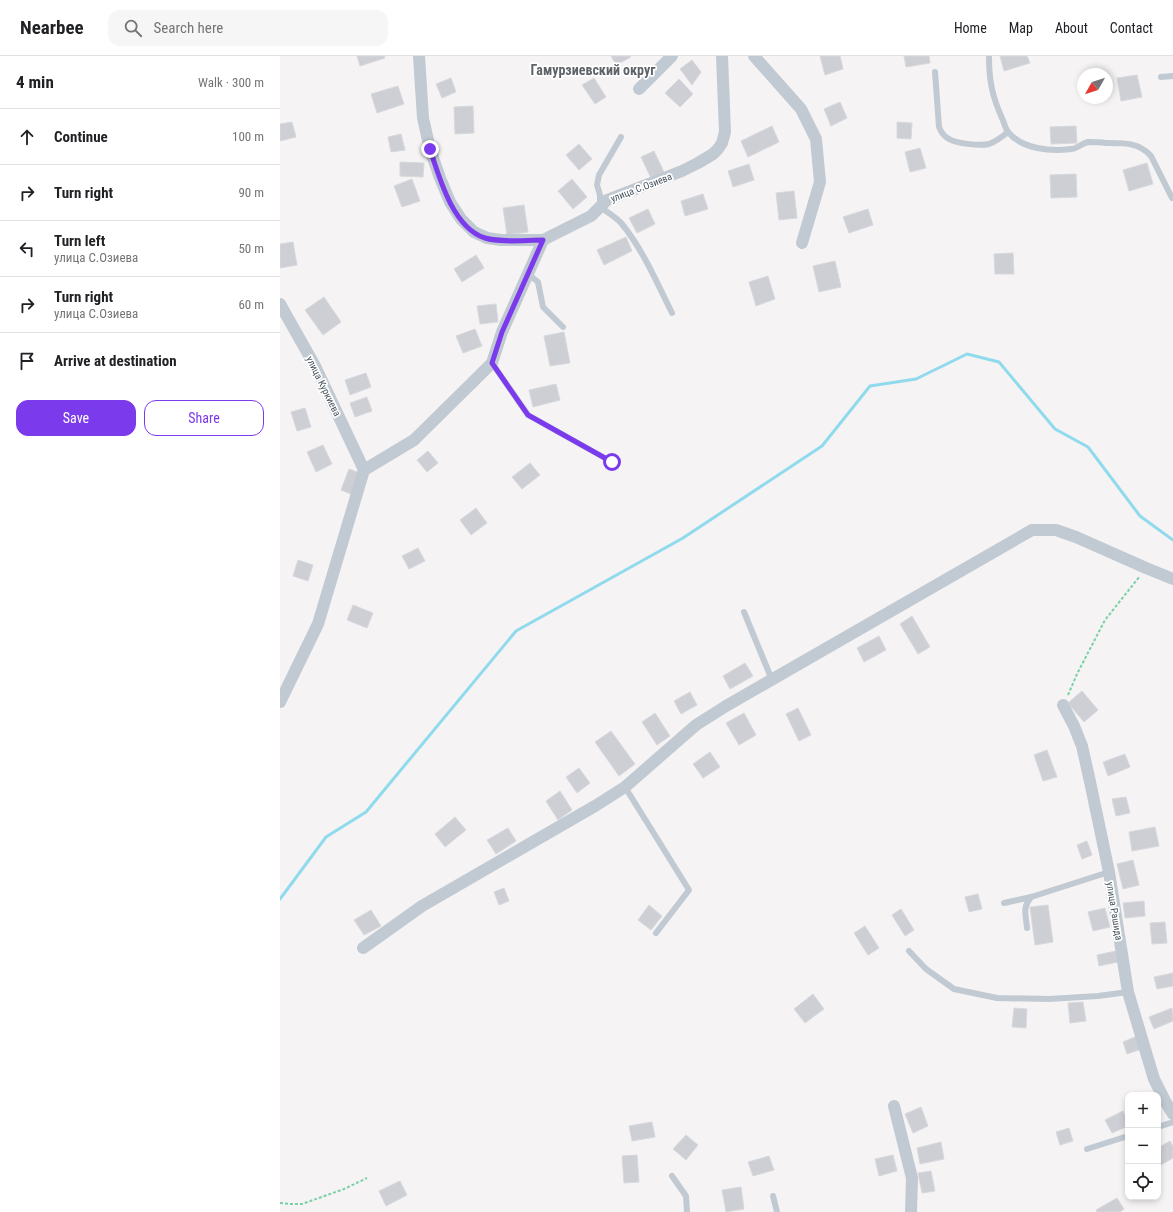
<!DOCTYPE html>
<html lang="en">
<head>
<meta charset="utf-8">
<style>
  body { margin:0; font-family:"Roboto Condensed",sans-serif; background:#f6f6f6; color:#202124 }
  .controls { position:absolute; right:12px; bottom:12px; display:grid; overflow:hidden; border-radius:8px; box-shadow:0 2px 6px #0003 }
  .controls button { width:36px; height:36px; display:grid; place-items:center; padding:0; border:0; border-bottom:1px solid #e0e0e0; background:#fff; color:#202124; font:20px sans-serif }
  .compass { position:absolute; left:797px; top:12px; width:36px; height:36px; border-radius:50%; background:#fff; box-shadow:0 2px 6px #0003; rotate:231deg }
  .stop { position:absolute; width:12px; height:12px; margin:-9px; border:3px solid #7c3aed; border-radius:50%; background:#fff }
  .stop.end { background:#7c3aed; border-color:#fff; box-shadow:0 1px 4px #0008 }
  .list { margin:0; padding:0; list-style:none }
  h2 { display:flex; justify-content:space-between; align-items:center; height:52px; margin:0; padding:0 16px; font-size:17px }
  h2 small { font-size:13px; font-weight:400; color:#757577 }
  .list li { display:grid; grid-template-columns:26px 1fr auto; gap:12px; align-items:center; box-sizing:border-box; height:56px; padding:0 16px; border-top:1px solid #e0e0e0 }
  .list b { display:block; font-size:15px; white-space:nowrap }
  .list p { margin:0; font-size:13px; white-space:nowrap; color:#757577 }
  .list em { font-size:13px; font-style:normal; color:#757577 }
  .actions { display:flex; gap:8px; padding:12px 16px }
  .actions a { flex:1; padding:9px 0; border:1px solid #7c3aed; border-radius:12px; text-align:center; font-size:14px; color:#7c3aed }
  .actions .main { background:#7c3aed; color:#fff }
  .icon { flex:none; width:22px; height:22px; fill:none; stroke:currentColor; stroke-width:2; stroke-linecap:round; stroke-linejoin:round }
  .map { position:relative; flex:none; width:893px; height:1156px; overflow:hidden }
  header { display:flex; align-items:center; gap:24px; box-sizing:border-box; height:56px; padding:0 20px; background:#fff; border-bottom:1px solid #e0e0e0 }
  header strong { font-size:19px }
  nav { display:flex; gap:22px; margin-inline-start:auto; font-size:14px }
  .search { width:280px; height:36px; background:#f6f6f6; display:flex; align-items:center; gap:10px; box-sizing:border-box; padding:0 14px; border-radius:12px; color:#757577; font-size:15px }
  main { display:flex }
  aside { flex:1; background:#fff }
  .map>svg:first-child { display:block }
  .lines { fill:none; stroke-linecap:round; stroke-linejoin:round }
  .stream { stroke:#90daee; stroke-width:3 }
  .building { fill:#cdcfd5; stroke:#d7d9de }
  .path { stroke:#7ad0a6; stroke-width:2; stroke-dasharray:3 2; stroke-linecap:butt }
  .service { stroke:#c1cad2; stroke-width:6 }
  .minor { stroke:#c1cad2; stroke-width:12 }
  .route { stroke:#7c3aed; stroke-width:5 }
  .labels { text-anchor:middle; stroke-width:3.5; stroke-linejoin:round; paint-order:stroke }
  .street-label { font-size:10px; fill:#4a5661; stroke:#fff }
  .district-label { font-size:14px; font-weight:bold; fill:#5f6368; stroke:#fff }
</style>
</head>
<body>
<header>
<strong>Nearbee</strong>
<div class="search"><svg class="icon" aria-label="search" viewBox="0 0 24 24"><circle cx="10" cy="10" r="6"/><path d="M15 15l6 6"/></svg>Search here</div>
<nav><a>Home</a><a>Map</a><a>About</a><a>Contact</a></nav>
</header>
<main>
<aside>
<h2>4 min<small>Walk · 300 m</small></h2>
<ul class="list">
<li><svg class="icon" aria-label="ahead" viewBox="0 0 24 24"><path d="M12 20V5M6 11l6-6 6 6"/></svg><div><b>Continue</b></div><em>100 m</em></li>
<li><svg class="icon" aria-label="right" viewBox="0 0 24 24"><path d="M7 20v-9h11M14 6l5 5-5 5"/></svg><div><b>Turn right</b></div><em>90 m</em></li>
<li><svg class="icon" aria-label="left" viewBox="0 0 24 24"><path d="M17 20v-9H6M10 6l-5 5 5 5"/></svg><div><b>Turn left</b><p>улица С.Озиева</p></div><em>50 m</em></li>
<li><svg class="icon" aria-label="right" viewBox="0 0 24 24"><path d="M7 20v-9h11M14 6l5 5-5 5"/></svg><div><b>Turn right</b><p>улица С.Озиева</p></div><em>60 m</em></li>
<li><svg class="icon" aria-label="arrive" viewBox="0 0 24 24"><path d="M6 21V4h12l-3 4 3 4H6"/></svg><div><b>Arrive at destination</b></div></li>
</ul>
<div class="actions"><a class="main">Save</a><a>Share</a></div>
</aside>
<div class="map">
<svg width="893" height="1156" viewBox="0 0 893 1156">
  <rect width="100%" height="100%" fill="#f5f3f3"/>
  <g class="lines">
    <path class="stream" d="M 0,843 L 46,781 L 86,756 L 236,575 L 403,482 L 542,390 L 590,330 L 636,323 L 687,298 L 719,306 L 775,373 L 808,391 L 860,460 L 893,484"/>
  </g>
  <g class="building">
    <path d="M 77,0 L 104,0 L 105,2 L 80,10 Z"/>
    <path d="M 331,0 L 350,0 L 351,1 L 336,9 Z"/>
    <path d="M 540,0 L 560,0 L 563,13 L 545,19 Z"/>
    <path d="M 624,0 L 649,0 L 650,7 L 626,11 Z"/>
    <path d="M 720,0 L 747,0 L 750,7 L 724,15 Z"/>
    <path d="M 412,4 L 421,16 L 412,29 L 400,13 Z"/>
    <path d="M 857,19 L 862,41 L 841,45 L 837,22 Z"/>
    <path d="M 171,22 L 176,36 L 162,42 L 156,28 Z"/>
    <path d="M 314,22 L 326,41 L 315,48 L 302,29 Z"/>
    <path d="M 399,23 L 413,38 L 400,51 L 385,37 Z"/>
    <path d="M 118,30 L 124,48 L 97,57 L 91,38 Z"/>
    <path d="M 560,46 L 567,62 L 551,70 L 544,53 Z"/>
    <path d="M 193,50 L 194,77 L 175,78 L 174,51 Z"/>
    <path d="M 12,66 L 16,81 L 0,85 L 0,68 Z"/>
    <path d="M 617,66 L 632,67 L 631,83 L 617,82 Z"/>
    <path d="M 492,70 L 499,86 L 468,101 L 461,85 Z"/>
    <path d="M 796,70 L 797,87 L 771,88 L 770,71 Z"/>
    <path d="M 121,78 L 125,94 L 111,96 L 108,81 Z"/>
    <path d="M 299,88 L 312,103 L 299,114 L 286,99 Z"/>
    <path d="M 640,92 L 646,112 L 630,116 L 625,96 Z"/>
    <path d="M 374,95 L 384,116 L 371,122 L 361,101 Z"/>
    <path d="M 120,106 L 144,107 L 143,121 L 120,120 Z"/>
    <path d="M 867,107 L 873,128 L 849,135 L 843,114 Z"/>
    <path d="M 469,108 L 474,124 L 453,131 L 448,115 Z"/>
    <path d="M 796,118 L 797,141 L 771,142 L 770,119 Z"/>
    <path d="M 132,123 L 140,145 L 122,151 L 114,130 Z"/>
    <path d="M 292,123 L 307,141 L 293,153 L 278,135 Z"/>
    <path d="M 514,135 L 517,162 L 499,164 L 496,137 Z"/>
    <path d="M 423,138 L 428,153 L 405,160 L 401,145 Z"/>
    <path d="M 244,149 L 248,176 L 227,179 L 223,152 Z"/>
    <path d="M 368,153 L 375,168 L 357,177 L 349,162 Z"/>
    <path d="M 588,153 L 593,169 L 569,177 L 563,161 Z"/>
    <path d="M 346,181 L 352,195 L 324,209 L 317,194 Z"/>
    <path d="M 13,186 L 17,209 L 0,212 L 0,188 Z"/>
    <path d="M 733,197 L 734,218 L 715,218 L 714,198 Z"/>
    <path d="M 196,199 L 204,212 L 182,226 L 174,213 Z"/>
    <path d="M 555,205 L 561,231 L 539,236 L 533,210 Z"/>
    <path d="M 488,220 L 495,243 L 476,250 L 469,226 Z"/>
    <path d="M 44,241 L 61,266 L 43,279 L 25,254 Z"/>
    <path d="M 216,248 L 218,266 L 200,268 L 197,250 Z"/>
    <path d="M 195,273 L 202,290 L 183,297 L 176,280 Z"/>
    <path d="M 284,276 L 290,307 L 270,310 L 264,280 Z"/>
    <path d="M 86,317 L 91,331 L 70,339 L 65,324 Z"/>
    <path d="M 276,328 L 280,344 L 253,351 L 249,334 Z"/>
    <path d="M 87,341 L 92,355 L 75,361 L 70,347 Z"/>
    <path d="M 25,352 L 31,371 L 17,375 L 11,356 Z"/>
    <path d="M 43,389 L 52,408 L 36,416 L 27,396 Z"/>
    <path d="M 148,395 L 158,407 L 147,416 L 137,404 Z"/>
    <path d="M 250,407 L 260,419 L 242,433 L 232,421 Z"/>
    <path d="M 69,413 L 80,417 L 73,439 L 61,434 Z"/>
    <path d="M 196,452 L 207,467 L 191,479 L 180,464 Z"/>
    <path d="M 138,492 L 145,505 L 129,513 L 122,500 Z"/>
    <path d="M 18,504 L 33,509 L 28,525 L 13,520 Z"/>
    <path d="M 73,549 L 93,557 L 87,572 L 67,564 Z"/>
    <path d="M 632,560 L 650,591 L 638,598 L 620,568 Z"/>
    <path d="M 599,580 L 606,594 L 584,606 L 577,592 Z"/>
    <path d="M 465,607 L 473,620 L 450,633 L 443,620 Z"/>
    <path d="M 802,635 L 818,654 L 804,666 L 788,647 Z"/>
    <path d="M 410,636 L 417,649 L 401,658 L 394,645 Z"/>
    <path d="M 518,652 L 531,679 L 519,685 L 506,658 Z"/>
    <path d="M 375,657 L 390,680 L 377,689 L 362,666 Z"/>
    <path d="M 464,657 L 476,679 L 459,689 L 446,667 Z"/>
    <path d="M 331,675 L 355,708 L 339,720 L 315,686 Z"/>
    <path d="M 767,694 L 777,721 L 763,725 L 754,699 Z"/>
    <path d="M 430,696 L 440,711 L 423,722 L 413,708 Z"/>
    <path d="M 845,698 L 850,711 L 828,720 L 823,706 Z"/>
    <path d="M 299,712 L 310,727 L 297,737 L 286,721 Z"/>
    <path d="M 280,735 L 292,754 L 278,764 L 266,745 Z"/>
    <path d="M 846,741 L 850,757 L 836,760 L 832,743 Z"/>
    <path d="M 175,761 L 186,774 L 165,791 L 155,778 Z"/>
    <path d="M 875,771 L 879,790 L 852,795 L 849,776 Z"/>
    <path d="M 228,772 L 236,785 L 216,798 L 207,784 Z"/>
    <path d="M 807,785 L 812,799 L 802,803 L 797,789 Z"/>
    <path d="M 853,804 L 859,829 L 843,833 L 837,808 Z"/>
    <path d="M 224,832 L 229,845 L 219,849 L 214,836 Z"/>
    <path d="M 698,838 L 702,853 L 689,856 L 685,841 Z"/>
    <path d="M 864,845 L 865,860 L 845,862 L 843,847 Z"/>
    <path d="M 369,849 L 382,860 L 371,874 L 358,864 Z"/>
    <path d="M 768,849 L 773,886 L 755,889 L 750,851 Z"/>
    <path d="M 825,852 L 830,871 L 813,875 L 808,856 Z"/>
    <path d="M 621,853 L 634,874 L 625,880 L 612,859 Z"/>
    <path d="M 91,854 L 101,870 L 84,879 L 74,864 Z"/>
    <path d="M 885,866 L 887,887 L 872,888 L 870,867 Z"/>
    <path d="M 585,870 L 599,892 L 588,899 L 574,877 Z"/>
    <path d="M 836,895 L 838,906 L 819,910 L 817,899 Z"/>
    <path d="M 893,917 L 893,930 L 877,933 L 874,921 Z"/>
    <path d="M 533,938 L 544,953 L 525,967 L 514,953 Z"/>
    <path d="M 803,946 L 806,965 L 790,967 L 788,947 Z"/>
    <path d="M 734,952 L 747,953 L 746,972 L 732,971 Z"/>
    <path d="M 892,952 L 893,965 L 874,973 L 869,961 Z"/>
    <path d="M 857,980 L 862,993 L 847,998 L 843,986 Z"/>
    <path d="M 641,1051 L 648,1070 L 633,1077 L 625,1058 Z"/>
    <path d="M 843,1055 L 848,1066 L 848,1070 L 832,1077 L 825,1064 Z"/>
    <path d="M 372,1066 L 375,1081 L 352,1085 L 349,1070 Z"/>
    <path d="M 789,1072 L 793,1085 L 780,1089 L 776,1076 Z"/>
    <path d="M 406,1079 L 418,1089 L 406,1104 L 393,1093 Z"/>
    <path d="M 890,1085 L 893,1090 L 893,1102 L 879,1110 L 878,1107 L 878,1092 Z"/>
    <path d="M 661,1086 L 664,1103 L 640,1108 L 637,1092 Z"/>
    <path d="M 357,1099 L 359,1126 L 344,1127 L 342,1100 Z"/>
    <path d="M 613,1099 L 617,1115 L 599,1120 L 595,1103 Z"/>
    <path d="M 489,1100 L 494,1114 L 473,1120 L 468,1106 Z"/>
    <path d="M 651,1115 L 655,1135 L 642,1137 L 638,1117 Z"/>
    <path d="M 120,1125 L 127,1139 L 106,1150 L 99,1135 Z"/>
    <path d="M 461,1131 L 464,1153 L 446,1156 L 442,1134 Z"/>
    <path d="M 837,1142 L 844,1153 L 840,1156 L 817,1156 L 816,1154 Z"/>
  </g>
  <g class="lines">
    <g class="path">
      <path d="M 788,639 L 797,618 L 825,564 L 860,520"/>
      <path d="M 0,1147 L 11,1148 L 22,1148 L 64,1133 L 87,1122"/>
    </g>
    <g class="service">
      <path d="M 709,0 C 709,24 712,40 722,62 C 724,66 725,72 728,76 C 742,93 771,96 791,93 C 797,93 802,87 808,86 C 813,86 820,86 826,87 C 843,87 859,86 871,100 L 892,142"/>
      <path d="M 655,16 L 659,71 C 661,76 663,80 669,83 C 677,88 701,90 709,88 C 717,85 722,81 728,76"/>
      <path d="M 881,21 L 893,20"/>
      <path d="M 341,81 L 319,119 L 317,129 L 320,139 L 320,151 C 327,156 336,161 342,168 C 363,194 377,227 392,257"/>
      <path d="M 248,218 L 258,226 L 263,251 L 283,271"/>
      <path d="M 212,307 L 248,359 L 332,406"/>
      <path d="M 464,556 L 492,624"/>
      <path d="M 345,731 L 409,834 L 376,877"/>
      <path d="M 724,847 L 751,841 L 829,816"/>
      <path d="M 747,872 C 746,859 742,852 751,841"/>
      <path d="M 629,895 L 646,913 L 674,933 L 717,942 L 769,943 L 818,940 L 848,936"/>
      <path d="M 878,1071 L 893,1066"/>
      <path d="M 807,1093 L 848,1080"/>
      <path d="M 392,1120 L 406,1140 L 407,1156"/>
      <path d="M 493,1140 L 497,1156"/>
    </g>
    <g class="minor">
      <path d="M 139,0 L 143,62 L 150,93 L 160,122 L 170,146 L 181,163 L 194,176 L 207,182 L 221,184 L 263,184 L 311,160 L 327,144 L 402,115 L 418,107 L 433,98 L 438,93 L 442,87 L 445,76 L 442,0"/>
      <path d="M 474,0 L 521,53 L 536,83 L 540,126 L 522,187"/>
      <path d="M 359,33 L 392,0"/>
      <path d="M 0,248 L 35,310 L 84,414"/>
      <path d="M 0,646 L 38,568 L 84,414 L 134,384 L 212,307 L 222,276 L 263,184"/>
      <path d="M 783,649 L 794,670 L 802,690 L 809,721 L 829,816 L 848,936 L 874,1023 L 885,1045 L 893,1058"/>
      <path d="M 83,892 L 142,850 L 315,750 L 345,731 L 416,669 L 446,650 L 752,474 L 776,474 L 796,481 L 866,512 L 893,523"/>
      <path d="M 614,1050 L 632,1122 L 631,1156"/>
    </g>
  </g>
  <g class="lines">
    <path class="route" d="M 150,93 C 159,121 173,172 205,182 C 222,187 245,184 263,184 L 222,276 L 212,307 L 248,359 L 332,406"/>
  </g>
  <g class="labels">
    <g class="street-label">
      <text transform="translate(361 131) rotate(-21)" y="4">улица С.Озиева</text>
      <text transform="translate(44 330) rotate(64)" y="4">улица Куркиева</text>
      <text transform="translate(835 855) rotate(81)" y="4">улица Рашида</text>
    </g>
    <g class="district-label">
      <text x="313" y="19">Гамурзиевский округ</text>
    </g>
  </g>
</svg>
<div class="controls">
<button>+</button>
<button>−</button>
<button><svg class="icon" aria-label="locate" viewBox="0 0 24 24"><circle cx="12" cy="12" r="6"/><path d="M12 2v4M12 18v4M2 12h4M18 12h4"/></svg></button>
</div>
<svg class="compass" viewBox="-18 -18 36 36"><path d="M0-13l5 13h-10z" fill="#e53935"/><path d="M0 13l5-13h-10z" fill="#757577"/></svg>
<div class="stop" style="left:332px;top:406px"></div>
<div class="stop end" style="left:150px;top:93px"></div>
</div>
</main>
</body>
</html>
